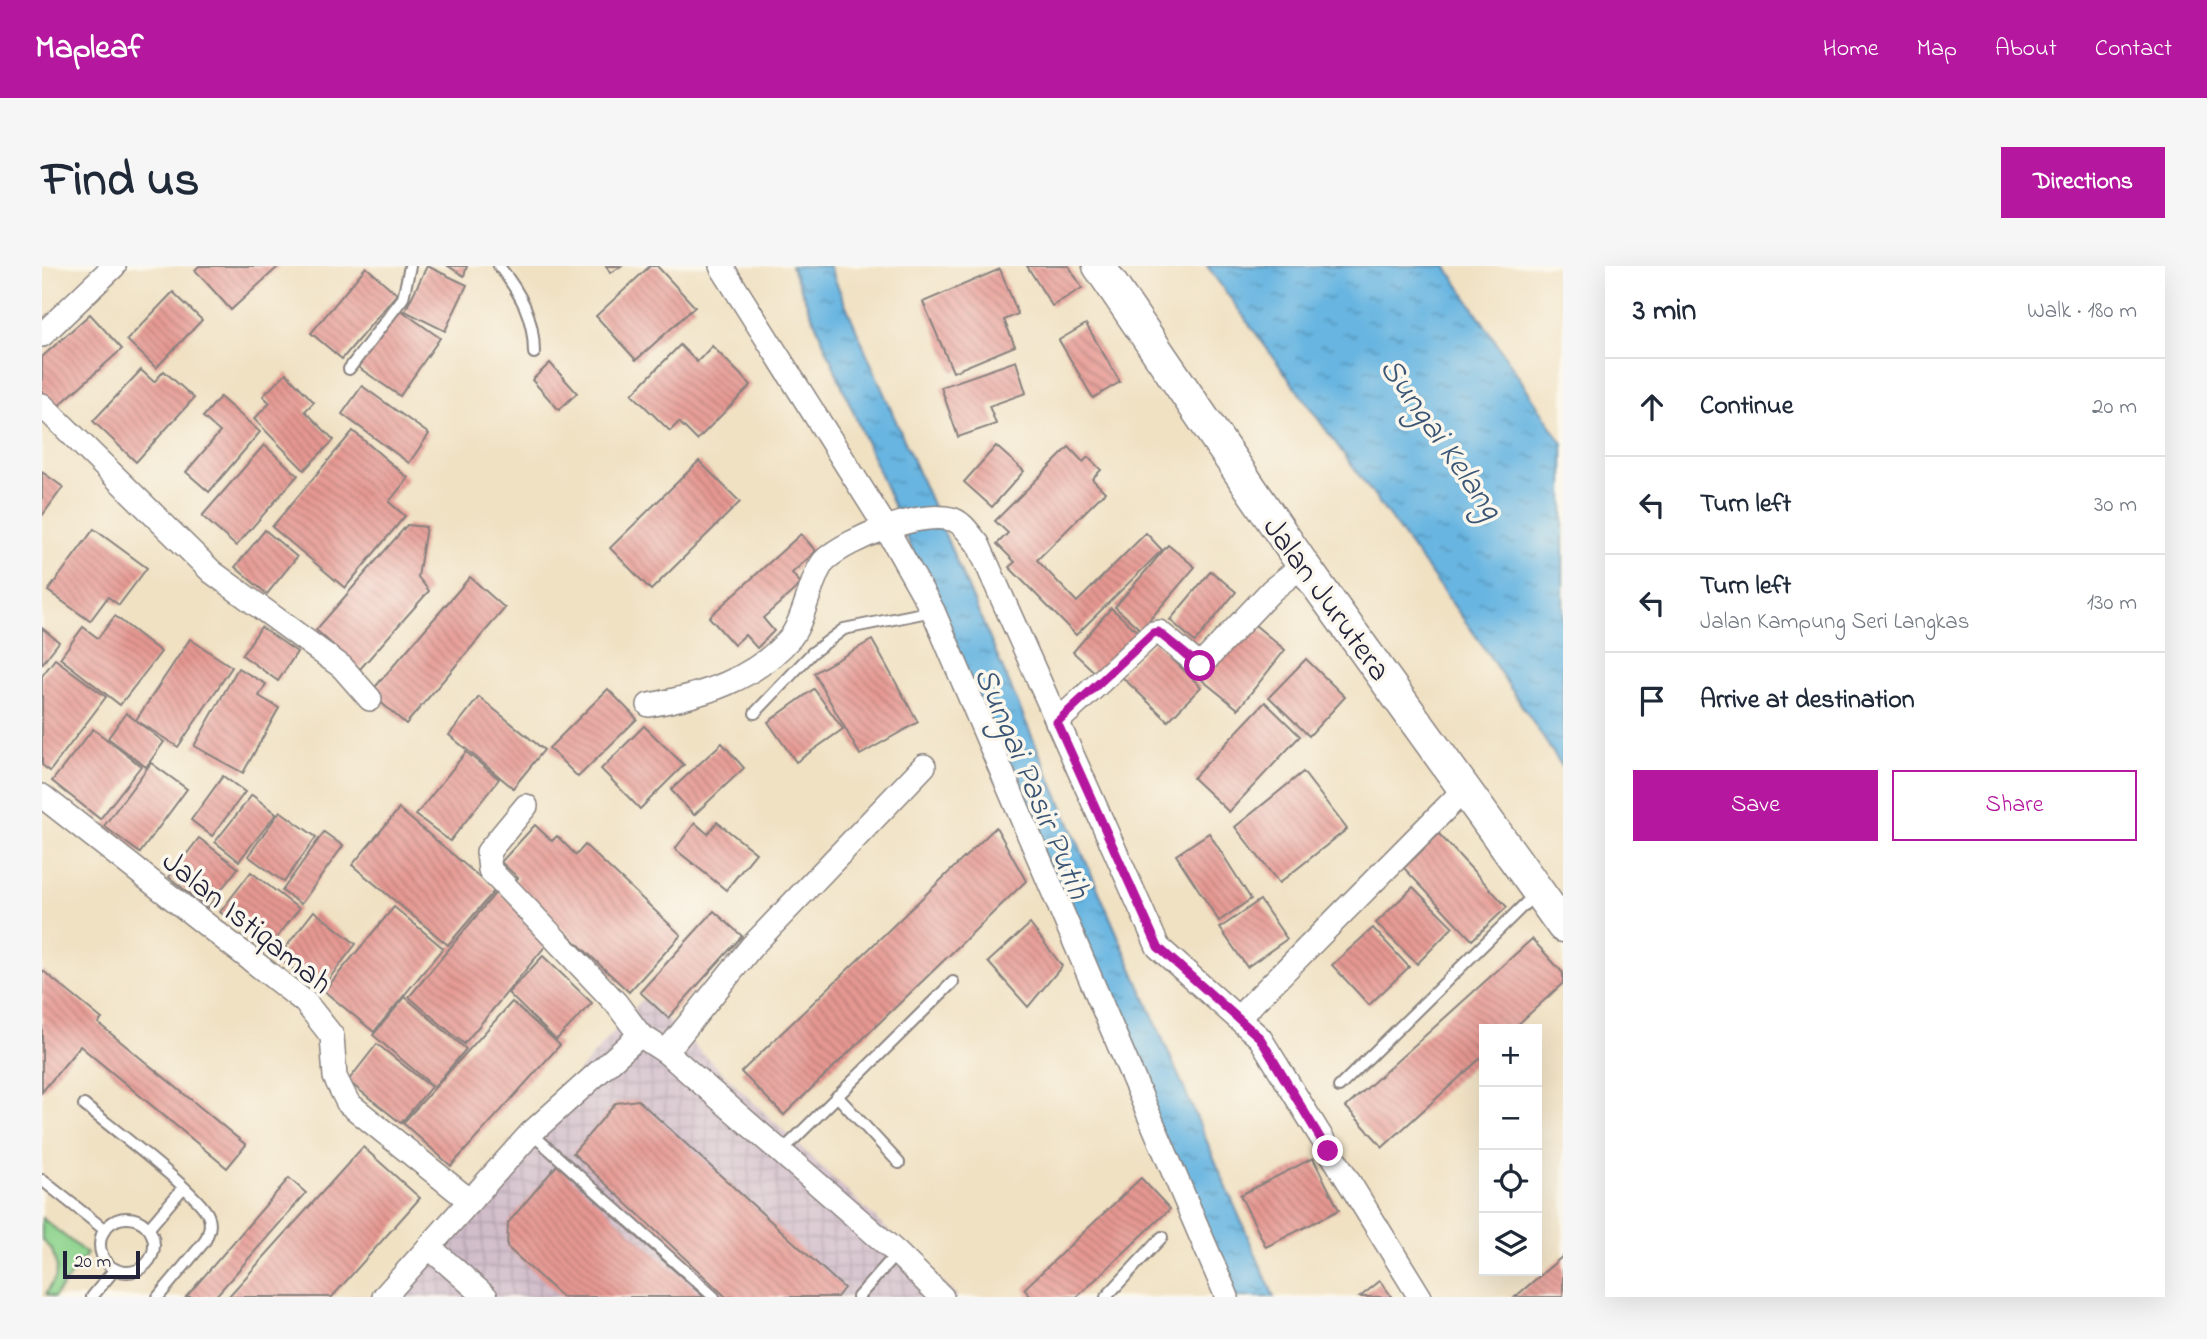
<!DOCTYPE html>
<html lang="en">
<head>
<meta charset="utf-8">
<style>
  body { margin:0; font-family:"Indie Flower",sans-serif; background:#f6f6f7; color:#1f2937 }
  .controls { position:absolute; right:21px; bottom:21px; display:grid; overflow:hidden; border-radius:0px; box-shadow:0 7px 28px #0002 }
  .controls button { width:63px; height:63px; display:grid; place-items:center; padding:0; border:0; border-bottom:2px solid #e0e1e3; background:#fff; color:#1f2937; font:35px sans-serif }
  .scale { position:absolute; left:21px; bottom:18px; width:77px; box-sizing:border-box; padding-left:7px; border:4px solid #22223b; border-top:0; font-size:19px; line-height:24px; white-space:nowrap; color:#22223b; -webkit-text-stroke:5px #fbf7ec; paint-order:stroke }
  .stop { position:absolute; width:21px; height:21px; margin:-16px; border:5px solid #b5179e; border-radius:50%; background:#fff }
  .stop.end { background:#b5179e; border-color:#fff; box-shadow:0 2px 7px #0008 }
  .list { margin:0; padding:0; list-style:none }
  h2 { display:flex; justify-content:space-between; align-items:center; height:91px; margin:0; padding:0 28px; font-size:30px }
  h2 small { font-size:23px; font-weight:400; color:#747a83 }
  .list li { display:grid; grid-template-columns:46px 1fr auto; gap:21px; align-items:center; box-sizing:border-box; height:98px; padding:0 28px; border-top:2px solid #e0e1e3 }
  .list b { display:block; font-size:26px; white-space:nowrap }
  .list p { margin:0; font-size:23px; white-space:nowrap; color:#747a83 }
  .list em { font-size:23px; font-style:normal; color:#747a83 }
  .actions { display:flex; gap:14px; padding:21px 28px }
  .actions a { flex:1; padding:16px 0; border:2px solid #b5179e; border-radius:0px; text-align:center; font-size:24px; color:#b5179e }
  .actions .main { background:#b5179e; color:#fff }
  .icon { flex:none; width:38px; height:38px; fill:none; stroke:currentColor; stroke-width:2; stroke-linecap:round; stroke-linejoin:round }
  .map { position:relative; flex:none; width:1521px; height:1031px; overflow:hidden; border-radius:0px }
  header { display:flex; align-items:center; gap:42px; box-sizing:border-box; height:98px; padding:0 35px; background:#b5179e; color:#fff }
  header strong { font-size:33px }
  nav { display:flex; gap:38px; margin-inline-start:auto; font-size:24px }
  .intro { display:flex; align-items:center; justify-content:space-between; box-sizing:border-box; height:168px; padding:0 42px }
  h1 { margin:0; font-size:49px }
  .button { padding:18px 32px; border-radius:0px; background:#b5179e; color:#fff; font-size:24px; font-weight:700 }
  main { display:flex; gap:42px; padding:0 42px }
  aside { flex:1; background:#fff; border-radius:0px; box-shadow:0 7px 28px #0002 }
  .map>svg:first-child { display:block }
  .industrial { fill:url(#industrial-grid) }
  .grass { fill:#8dd38d; stroke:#587a64; stroke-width:2 }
  .water { fill:url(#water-ripples); stroke:#446c8e; stroke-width:2 }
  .building { fill:url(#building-back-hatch) }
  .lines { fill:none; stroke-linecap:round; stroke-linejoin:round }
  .lane-casing { stroke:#89827f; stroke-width:14 }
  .street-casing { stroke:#89827f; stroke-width:26 }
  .secondary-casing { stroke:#89827f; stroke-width:35 }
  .lane { stroke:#fff; stroke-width:10 }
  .street { stroke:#fff; stroke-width:23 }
  .secondary { stroke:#fff; stroke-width:32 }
  .route { stroke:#b5179e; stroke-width:9 }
  .labels { text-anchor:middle; stroke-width:7; stroke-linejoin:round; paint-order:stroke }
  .street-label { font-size:32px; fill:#22223b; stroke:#fbf7ec }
  .water-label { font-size:33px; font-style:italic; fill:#3a5575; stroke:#fbf7ec }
</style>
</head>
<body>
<header>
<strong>Mapleaf</strong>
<nav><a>Home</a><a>Map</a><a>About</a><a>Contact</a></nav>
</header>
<div class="intro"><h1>Find us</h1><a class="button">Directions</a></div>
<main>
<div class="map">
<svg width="1521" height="1031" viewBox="0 0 1521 1031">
  <defs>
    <pattern id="industrial-grid" width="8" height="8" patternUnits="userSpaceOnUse" patternTransform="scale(1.75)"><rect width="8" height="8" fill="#d1bdca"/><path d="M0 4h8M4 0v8" fill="none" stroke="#b3a2ae"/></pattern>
    <pattern id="water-ripples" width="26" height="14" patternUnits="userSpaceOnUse" patternTransform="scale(1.75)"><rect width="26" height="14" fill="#67b5e1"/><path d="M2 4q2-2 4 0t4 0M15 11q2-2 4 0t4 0" fill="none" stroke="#5493b8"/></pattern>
    <pattern id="building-back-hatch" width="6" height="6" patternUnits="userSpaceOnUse" patternTransform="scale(1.75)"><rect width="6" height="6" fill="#e69892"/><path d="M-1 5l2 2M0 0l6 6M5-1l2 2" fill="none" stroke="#ba7c78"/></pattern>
  </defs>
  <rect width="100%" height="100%" fill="#fbf7ec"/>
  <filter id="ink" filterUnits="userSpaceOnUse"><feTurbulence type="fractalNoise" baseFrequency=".0143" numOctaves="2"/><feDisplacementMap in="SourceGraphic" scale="14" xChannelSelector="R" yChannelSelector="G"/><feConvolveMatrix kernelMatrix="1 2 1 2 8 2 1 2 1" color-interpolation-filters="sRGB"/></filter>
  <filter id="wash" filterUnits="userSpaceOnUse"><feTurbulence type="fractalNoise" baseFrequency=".00686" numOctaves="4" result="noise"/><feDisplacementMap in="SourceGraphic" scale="28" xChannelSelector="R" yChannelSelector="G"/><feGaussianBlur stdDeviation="1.57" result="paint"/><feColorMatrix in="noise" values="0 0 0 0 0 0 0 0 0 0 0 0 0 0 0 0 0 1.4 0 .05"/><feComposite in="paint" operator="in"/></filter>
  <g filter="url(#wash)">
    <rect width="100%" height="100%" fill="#f0e1c3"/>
    <path class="industrial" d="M 602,732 L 916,1031 L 336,1031 Z"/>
    <path class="grass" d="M 0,952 L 45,988 L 12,1031 L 4,1028 L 13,1012 L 15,1002 L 10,984 L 0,974 Z"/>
    <g class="water">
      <path d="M 749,0 L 787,0 L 1232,1031 L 1189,1031 Z"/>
      <path d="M 1165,0 L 1404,0 L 1521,178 L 1521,502 L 1436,373 Z"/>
    </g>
    <g id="blocks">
      <g class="building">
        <path d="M 157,0 L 237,0 L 189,44 L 153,4 Z"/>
        <path d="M 385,0 L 425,19 L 403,65 L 363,45 Z"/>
        <path d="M 406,0 L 425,0 L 422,10 Z"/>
        <path d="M 564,0 L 580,0 L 568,7 Z"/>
        <path d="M 608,0 L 615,0 L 653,41 L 594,94 L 554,50 Z"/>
        <path d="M 985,0 L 1027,0 L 1040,22 L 1010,40 Z"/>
        <path d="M 324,1 L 355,28 L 300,93 L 269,67 Z"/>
        <path d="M 958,3 L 976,48 L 962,54 L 973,80 L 911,106 L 881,36 Z"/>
        <path d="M 131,26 L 160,54 L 114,102 L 85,74 Z"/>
        <path d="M 357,43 L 398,72 L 358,130 L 316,101 Z"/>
        <path d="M 48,48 L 80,83 L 13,143 L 0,128 L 0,91 Z"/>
        <path d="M 1044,58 L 1078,116 L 1051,132 L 1017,74 Z"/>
        <path d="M 638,79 L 655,96 L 670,80 L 709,119 L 655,174 L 637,156 L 628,165 L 590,128 Z"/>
        <path d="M 974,95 L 984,127 L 947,140 L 954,158 L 916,171 L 899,121 Z"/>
        <path d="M 508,97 L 535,127 L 517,144 L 490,114 Z"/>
        <path d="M 99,104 L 112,116 L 122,105 L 152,132 L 94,196 L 51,155 Z"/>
        <path d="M 244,107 L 272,136 L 263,145 L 292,174 L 262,204 L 212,153 L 228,137 L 221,130 Z"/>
        <path d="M 320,120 L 387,168 L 367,197 L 300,148 Z"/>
        <path d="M 178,131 L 218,166 L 167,226 L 144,206 L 178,166 L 161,151 Z"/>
        <path d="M 311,165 L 366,212 L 347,236 L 363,250 L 303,322 L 230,261 Z"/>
        <path d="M 222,179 L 256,209 L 194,280 L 160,250 Z"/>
        <path d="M 954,180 L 982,205 L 950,241 L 922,216 Z"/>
        <path d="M 1027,181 L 1041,196 L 1046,191 L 1059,204 L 1050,213 L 1063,226 L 995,294 L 1035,336 L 1104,267 L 1120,284 L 1034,369 L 967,301 L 973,296 L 955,278 L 966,267 L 953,255 Z"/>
        <path d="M 657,195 L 698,236 L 609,324 L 568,282 Z"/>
        <path d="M 0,206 L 21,221 L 0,250 Z"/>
        <path d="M 365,259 L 384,261 L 376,311 L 387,325 L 318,403 L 274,364 Z"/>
        <path d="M 52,263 L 105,302 L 77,339 L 66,331 L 48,355 L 6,325 Z"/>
        <path d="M 223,264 L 255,291 L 225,328 L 193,301 Z"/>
        <path d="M 759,268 L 774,285 L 750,307 L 759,318 L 721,352 L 732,365 L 715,382 L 703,369 L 692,379 L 667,351 Z"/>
        <path d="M 1126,279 L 1153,301 L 1099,364 L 1073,341 Z"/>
        <path d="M 1169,305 L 1194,326 L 1153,376 L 1128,354 Z"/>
        <path d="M 428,311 L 463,342 L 364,458 L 328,427 Z"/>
        <path d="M 1069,342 L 1097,367 L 1058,411 L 1031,386 Z"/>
        <path d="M 73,350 L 119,386 L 78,439 L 18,392 L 41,361 L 56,372 Z"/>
        <path d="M 1207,354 L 1243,384 L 1196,443 L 1160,414 Z"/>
        <path d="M 219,361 L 255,386 L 236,415 L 200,389 Z"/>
        <path d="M 0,362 L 17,376 L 0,398 Z"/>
        <path d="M 148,373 L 190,401 L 136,481 L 94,454 Z"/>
        <path d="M 830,374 L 876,456 L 818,489 L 772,407 Z"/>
        <path d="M 1112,375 L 1159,421 L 1126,455 L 1078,409 Z"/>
        <path d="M 13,393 L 64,431 L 8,505 L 0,499 L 0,410 Z"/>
        <path d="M 1264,393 L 1303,431 L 1267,470 L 1227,431 Z"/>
        <path d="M 196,402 L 224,418 L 217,430 L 237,442 L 201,507 L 152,480 Z"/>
        <path d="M 566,423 L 595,453 L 536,511 L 507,482 Z"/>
        <path d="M 772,423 L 801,463 L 754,496 L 726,456 Z"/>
        <path d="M 437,431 L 502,484 L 471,522 L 407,469 Z"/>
        <path d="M 1223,436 L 1258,470 L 1187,546 L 1151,512 Z"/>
        <path d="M 84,447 L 122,476 L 104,501 L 66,472 Z"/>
        <path d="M 602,460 L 642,499 L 598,543 L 559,503 Z"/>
        <path d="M 51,463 L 99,500 L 58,553 L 10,515 Z"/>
        <path d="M 680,477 L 702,502 L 652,549 L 629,524 Z"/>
        <path d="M 424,486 L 457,513 L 408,575 L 374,549 Z"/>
        <path d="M 109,497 L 145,523 L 98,587 L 62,560 Z"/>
        <path d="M 1261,506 L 1305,563 L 1237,617 L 1193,561 Z"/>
        <path d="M 181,510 L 203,526 L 170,570 L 149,554 Z"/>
        <path d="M 210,529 L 234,548 L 197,595 L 173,576 Z"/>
        <path d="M 357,543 L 453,624 L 406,679 L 310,599 Z"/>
        <path d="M 238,545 L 274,571 L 242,616 L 206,590 Z"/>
        <path d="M 675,556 L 714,587 L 684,624 L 633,583 L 653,557 L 666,568 Z"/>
        <path d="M 493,559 L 510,575 L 515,570 L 534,589 L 543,579 L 639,669 L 587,726 L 471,617 L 476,612 L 459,596 Z"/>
        <path d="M 954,561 L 984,615 L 742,849 L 699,806 Z"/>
        <path d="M 282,566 L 301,580 L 259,638 L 240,625 Z"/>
        <path d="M 1167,567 L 1209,633 L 1177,655 L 1134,589 Z"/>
        <path d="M 1397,568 L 1465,641 L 1430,674 L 1362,602 Z"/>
        <path d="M 157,572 L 196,602 L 165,642 L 127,611 Z"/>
        <path d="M 209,606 L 257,643 L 226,683 L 178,646 Z"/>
        <path d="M 1371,621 L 1411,661 L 1375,698 L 1334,657 Z"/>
        <path d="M 455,625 L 511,671 L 422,778 L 367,731 Z"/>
        <path d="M 1218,634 L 1245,673 L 1205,701 L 1178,662 Z"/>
        <path d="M 352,641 L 401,682 L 332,766 L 282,725 Z"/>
        <path d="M 272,645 L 314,678 L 278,724 L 236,691 Z"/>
        <path d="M 672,645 L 700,670 L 626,752 L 598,726 Z"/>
        <path d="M 988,658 L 1020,700 L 986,741 L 946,696 Z"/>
        <path d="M 1331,662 L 1367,701 L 1327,739 L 1290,699 Z"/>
        <path d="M 1490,673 L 1521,707 L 1521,717 L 1471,763 L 1442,763 L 1442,789 L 1341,881 L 1304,841 Z"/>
        <path d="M 501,690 L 550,737 L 514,774 L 466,727 Z"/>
        <path d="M 0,704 L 60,753 L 56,757 L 204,879 L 185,902 L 38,780 L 0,826 Z"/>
        <path d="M 363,731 L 424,783 L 392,821 L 331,769 Z"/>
        <path d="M 470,736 L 518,779 L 409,900 L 361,857 Z"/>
        <path d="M 335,778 L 389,821 L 359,857 L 306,815 Z"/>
        <path d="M 596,834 L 802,1022 L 795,1031 L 684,1031 L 531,887 L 574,837 Z"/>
        <path d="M 321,881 L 378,932 L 290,1031 L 186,1031 Z"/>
        <path d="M 1271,892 L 1297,944 L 1224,981 L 1198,929 Z"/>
        <path d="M 515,899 L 662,1031 L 520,1031 L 465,981 L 466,957 Z"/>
        <path d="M 247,912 L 264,927 L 173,1031 L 144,1031 Z"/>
        <path d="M 1099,912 L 1128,943 L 1035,1031 L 989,1031 L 982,1023 Z"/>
        <path d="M 1521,990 L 1521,1031 L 1473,1031 Z"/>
        <path d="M 1338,1015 L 1350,1031 L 1318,1031 Z"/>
      </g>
    </g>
  </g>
  <g filter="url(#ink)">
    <use href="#blocks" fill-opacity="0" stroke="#89827f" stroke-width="2"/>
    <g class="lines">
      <g class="lane-casing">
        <g id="lane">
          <path d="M 457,0 C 479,28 492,51 492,87"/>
          <path d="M 307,103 L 361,32 L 368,0"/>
          <path d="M 713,447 L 770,387 L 802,363 L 891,345"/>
          <path d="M 1297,821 L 1494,627"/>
          <path d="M 795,830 L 857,897"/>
          <path d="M 42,839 C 66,859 156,926 166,949 C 170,958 167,966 163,975 L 116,1031"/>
          <path d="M 489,867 L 672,1031"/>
          <path d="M 739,886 L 911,716"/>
          <path d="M 0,914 L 63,964"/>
          <circle cx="85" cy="979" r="27"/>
          <path d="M 107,962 L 141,922"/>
          <path d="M 50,1031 L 73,1003"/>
          <path d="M 816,1031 L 855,987"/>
          <path d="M 1064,1031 L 1120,971"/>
        </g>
      </g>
      <g class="street-casing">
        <g id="street">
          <path d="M 679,0 L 843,260 L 891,345 L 1185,1031"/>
          <path d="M 0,69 L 72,0"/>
          <path d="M 0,139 L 170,306 L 300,401 L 328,433"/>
          <path d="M 607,439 C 659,430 713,414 749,371 C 763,353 770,305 784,293 C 808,272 877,245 909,253 C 920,255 928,269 936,278 L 1116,681 L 1218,772 L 1378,1031"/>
          <path d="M 1015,456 L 1111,367 L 1117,366 L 1158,400 L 1230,324 L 1261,299"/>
          <path d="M 0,530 L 263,736 L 290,770 L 293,811 L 306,837 L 428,935"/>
          <path d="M 484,540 L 446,586 L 448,604 L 574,737 L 598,769"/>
          <path d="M 1197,751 L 1424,522"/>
          <path d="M 624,786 L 710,680 L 882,500"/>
          <path d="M 387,981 L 444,1031"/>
          <path d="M 342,1031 L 489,867 L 598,769 L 624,786 L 855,987 L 900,1031"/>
        </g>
      </g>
      <g class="secondary-casing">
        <path id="secondary" d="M 1057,0 L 1261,299 L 1521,660"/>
      </g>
      <use href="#lane" class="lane"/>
      <use href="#street" class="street"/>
      <use href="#secondary" class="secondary"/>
    </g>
  </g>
  <g class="lines" filter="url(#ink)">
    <path class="route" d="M 1158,400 L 1116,366 L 1111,367 L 1015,456 L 1116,681 L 1218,772 L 1286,885"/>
  </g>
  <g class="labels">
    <g class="street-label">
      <text transform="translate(1286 332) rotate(54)" y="11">Jalan Jurutera</text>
      <text transform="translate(206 655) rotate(39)" y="11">Jalan Istiqamah</text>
    </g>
    <g class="water-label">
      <text transform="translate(1401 171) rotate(55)" y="12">Sungai Kelang</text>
      <text transform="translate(992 516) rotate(67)" y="12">Sungai Pasir Putih</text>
    </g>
  </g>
</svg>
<div class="controls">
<button>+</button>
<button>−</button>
<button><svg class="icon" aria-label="locate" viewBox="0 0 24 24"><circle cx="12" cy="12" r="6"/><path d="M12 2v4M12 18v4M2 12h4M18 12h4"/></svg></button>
<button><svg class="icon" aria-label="layers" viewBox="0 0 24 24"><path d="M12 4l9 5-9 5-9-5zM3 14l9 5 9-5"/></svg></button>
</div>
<div class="scale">20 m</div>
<div class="stop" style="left:1158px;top:400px"></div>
<div class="stop end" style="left:1286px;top:885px"></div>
</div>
<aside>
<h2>3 min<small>Walk · 180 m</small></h2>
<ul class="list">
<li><svg class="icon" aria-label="ahead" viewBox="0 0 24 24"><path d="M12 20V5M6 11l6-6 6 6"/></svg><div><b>Continue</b></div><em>20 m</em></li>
<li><svg class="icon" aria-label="left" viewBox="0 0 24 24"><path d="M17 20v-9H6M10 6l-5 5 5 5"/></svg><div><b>Turn left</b></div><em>30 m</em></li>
<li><svg class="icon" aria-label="left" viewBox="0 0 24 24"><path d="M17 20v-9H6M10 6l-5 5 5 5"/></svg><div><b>Turn left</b><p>Jalan Kampung Seri Langkas</p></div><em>130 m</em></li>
<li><svg class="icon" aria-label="arrive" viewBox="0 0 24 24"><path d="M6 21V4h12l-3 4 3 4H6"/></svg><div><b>Arrive at destination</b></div></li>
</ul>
<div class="actions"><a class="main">Save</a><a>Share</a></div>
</aside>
</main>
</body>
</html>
